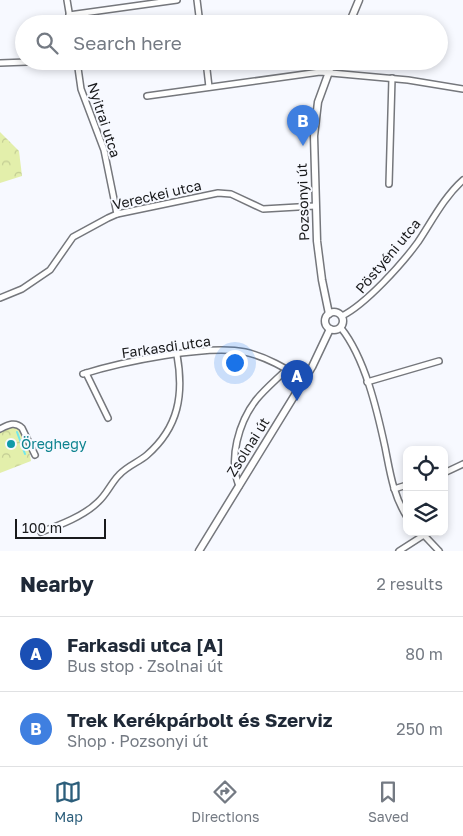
<!DOCTYPE html>
<html lang="en">
<head>
<meta charset="utf-8">
<style>
  body { margin:0; font-family:"Golos Text",sans-serif; background:#f6f6f7; color:#1f2937 }
  .controls { position:absolute; right:15px; bottom:15px; display:grid; overflow:hidden; border-radius:10px; box-shadow:0 2px 8px #0003 }
  .controls button { width:45px; height:45px; display:grid; place-items:center; padding:0; border:0; border-bottom:1px solid #e0e1e3; background:#fff; color:#1f2937; font:25px sans-serif }
  .scale { position:absolute; left:15px; bottom:12px; width:91px; box-sizing:border-box; padding-left:5px; border:2px solid #191a1c; border-top:0; font-size:14px; line-height:18px; white-space:nowrap; color:#191a1c; -webkit-text-stroke:4px #f7f9ff; paint-order:stroke }
  .you { position:absolute; left:234px; top:362px; width:18px; height:18px; margin:-12px; border:4px solid #fff; border-radius:50%; background:#1a73e8; box-shadow:0 0 0 8px #1a73e833 }
  .badge { display:grid; place-items:center; width:32px; height:32px; border-radius:50%; background:#2c5e7b; color:#fff; font-size:16px; font-weight:700 }
  .pin { position:absolute; translate:-50% -41px; filter:drop-shadow(0 1px 2px #0008) }
  .pin::after { content:''; position:absolute; top:26px; width:18px; height:15px; background:inherit; clip-path:polygon(0 0,100% 0,50% 100%) }
  .list { margin:0; padding:0; list-style:none }
  h2 { display:flex; justify-content:space-between; align-items:center; height:65px; margin:0; padding:0 20px; font-size:21px }
  h2 small { font-size:16px; font-weight:400; color:#747a83 }
  .list li { display:grid; grid-template-columns:32px 1fr auto; gap:15px; align-items:center; box-sizing:border-box; height:75px; padding:0 20px; border-top:1px solid #e0e1e3 }
  .list b { display:block; font-size:19px; white-space:nowrap }
  .list p { margin:0; font-size:16px; white-space:nowrap; color:#747a83 }
  .list em { font-size:16px; font-style:normal; color:#747a83 }
  .icon { flex:none; width:28px; height:28px; fill:none; stroke:currentColor; stroke-width:2; stroke-linecap:round; stroke-linejoin:round }
  .map { position:relative; flex:none; width:463px; height:551px; overflow:hidden }
  .search { position:absolute; background:#fff; box-shadow:0 2px 8px #0003; left:15px; right:15px; top:15px; height:55px; display:flex; align-items:center; gap:12px; box-sizing:border-box; padding:0 18px; border-radius:28px; color:#747a83; font-size:19px }
  .sheet { height:215px; background:#fff }
  nav { display:flex; justify-content:space-around; align-items:center; box-sizing:border-box; height:70px; border-top:1px solid #e0e1e3; background:#fff; font-size:14px; color:#747a83 }
  nav a { display:grid; justify-items:center; gap:2px }
  nav .on { color:#2c5e7b }
  .map>svg:first-child { display:block }
  .park { fill:url(#park-crowns) }
  .lines { fill:none; stroke-linecap:round; stroke-linejoin:round }
  .stream { stroke:#6fe8ed; stroke-width:2 }
  .minor-casing { stroke:#75777c; stroke-width:8 }
  .tertiary-casing { stroke:#75777c; stroke-width:9 }
  .minor { stroke:#fff; stroke-width:5 }
  .tertiary { stroke:#fff; stroke-width:6 }
  .culture-dot { fill:#0f9aa8; stroke:#f7f9ff; stroke-width:2 }
  .labels { text-anchor:middle; stroke-width:4; stroke-linejoin:round; paint-order:stroke }
  .street-label { font-size:14px; fill:#191a1c; stroke:#f7f9ff }
  .culture-label { font-size:14px; fill:#0d838f; stroke:#f7f9ff; text-anchor:start }
</style>
</head>
<body>
<div class="map">
<svg width="463" height="551" viewBox="0 0 463 551">
  <defs>
    <pattern id="park-crowns" width="20" height="18" patternUnits="userSpaceOnUse" patternTransform="scale(1.25)"><rect width="20" height="18" fill="#e3efab"/><path d="M2 6a3 3 0 1 1 6 0M12 15a3 3 0 1 1 6 0" fill="none" stroke="#c2cc93"/></pattern>
  </defs>
  <rect width="100%" height="100%" fill="#f7f9ff"/>
  <g class="park">
    <path d="M 0,132 L 19,151 L 22,176 L 0,183 Z"/>
    <path d="M 9,427 L 17,427 C 26,436 29,449 31,461 L 0,473 L 0,431 Z"/>
  </g>
  <g class="lines">
    <path class="stream" d="M 17,432 L 25,454"/>
    <g class="minor-casing">
      <g id="minor">
        <path d="M 67,0 L 71,24"/>
        <path d="M 197,0 L 200,24"/>
        <path d="M 69,15 L 177,0"/>
        <path d="M 77,61 L 81,89 L 104,150 L 117,214"/>
        <path d="M 206,61 L 209,87"/>
        <path d="M 0,63 L 54,61"/>
        <path d="M 147,96 L 320,72 L 408,80 L 463,89"/>
        <path d="M 389,184 L 392,78"/>
        <path d="M 0,298 L 22,289 L 50,270 L 73,237 L 108,218 L 117,214 L 218,193 L 231,194 L 263,209 L 315,206"/>
        <path d="M 342,316 C 366,304 402,264 418,242 C 432,221 444,197 463,180"/>
        <path d="M 341,328 C 365,358 377,410 385,447 C 390,472 393,495 407,517"/>
        <path d="M 86,373 L 108,418"/>
        <path d="M 83,374 C 121,362 208,344 245,352 C 267,357 285,368 304,380"/>
        <path d="M 367,382 L 439,361"/>
        <path d="M 0,429 C 8,425 15,421 22,428 L 35,455"/>
        <path d="M 444,473 L 463,464"/>
        <path d="M 239,486 C 228,459 239,422 256,400 C 265,389 277,379 287,369"/>
        <path d="M 394,489 L 407,485"/>
        <path d="M 41,532 C 60,525 84,516 98,502 C 107,494 111,483 119,475 C 127,466 139,462 147,455 C 179,427 184,394 177,355"/>
        <path d="M 421,532 L 439,551"/>
        <path d="M 399,551 L 424,535"/>
      </g>
    </g>
    <g class="tertiary-casing">
      <g id="tertiary">
        <path d="M 349,24 L 359,0"/>
        <circle cx="334" cy="321" r="9"/>
        <path d="M 329,314 L 322,280 L 317,241 L 314,136 L 318,102 L 333,61"/>
        <path d="M 199,551 L 312,367 L 330,329"/>
      </g>
    </g>
    <use href="#minor" class="minor"/>
    <use href="#tertiary" class="tertiary"/>
  </g>
  <circle class="culture-dot" cx="11" cy="444" r="5"/>
  <g class="labels">
    <g class="street-label">
      <text transform="translate(104 120) rotate(72)" y="5">Nyitrai utca</text>
      <text transform="translate(157 195) rotate(-13)" y="5">Vereckei utca</text>
      <text transform="translate(303 202) rotate(-92)" y="5">Pozsonyi út</text>
      <text transform="translate(388 256) rotate(-50)" y="5">Pöstyéni utca</text>
      <text transform="translate(166 347) rotate(-8)" y="5">Farkasdi utca</text>
      <text transform="translate(248 447) rotate(-58)" y="5">Zsolnai út</text>
    </g>
    <g class="culture-label">
      <text x="21" y="449">Öreghegy</text>
    </g>
  </g>
</svg>
<div class="controls">
<button><svg class="icon" aria-label="locate" viewBox="0 0 24 24"><circle cx="12" cy="12" r="6"/><path d="M12 2v4M12 18v4M2 12h4M18 12h4"/></svg></button>
<button><svg class="icon" aria-label="layers" viewBox="0 0 24 24"><path d="M12 4l9 5-9 5-9-5zM3 14l9 5 9-5"/></svg></button>
</div>
<div class="scale">100 m</div>
<div class="you"></div>
<div class="pin badge" style="left:297px;top:401px;background:#1a4fb4">A</div>
<div class="pin badge" style="left:303px;top:146px;background:#3f7fe0">B</div>
<div class="search"><svg class="icon" aria-label="search" viewBox="0 0 24 24"><circle cx="10" cy="10" r="6"/><path d="M15 15l6 6"/></svg>Search here</div>
</div>
<section class="sheet">
<h2>Nearby<small>2 results</small></h2>
<ul class="list">
<li><span class="badge" style="background:#1a4fb4">A</span><div><b>Farkasdi utca [A]</b><p>Bus stop · Zsolnai út</p></div><em>80 m</em></li>
<li><span class="badge" style="background:#3f7fe0">B</span><div><b>Trek Kerékpárbolt és Szerviz</b><p>Shop · Pozsonyi út</p></div><em>250 m</em></li>
</ul>
</section>
<nav>
<a class="on"><svg class="icon" aria-label="map" viewBox="0 0 24 24"><path d="M3 6l6-2 6 2 6-2v14l-6 2-6-2-6 2zM9 4v14M15 6v14"/></svg>Map</a>
<a><svg class="icon" aria-label="directions" viewBox="0 0 24 24"><path d="M12 3l9 9-9 9-9-9zM9 14v-3h6M13 9l2 2-2 2"/></svg>Directions</a>
<a><svg class="icon" aria-label="saved" viewBox="0 0 24 24"><path d="M7 4h10v16l-5-4-5 4z"/></svg>Saved</a>
</nav>
</body>
</html>
